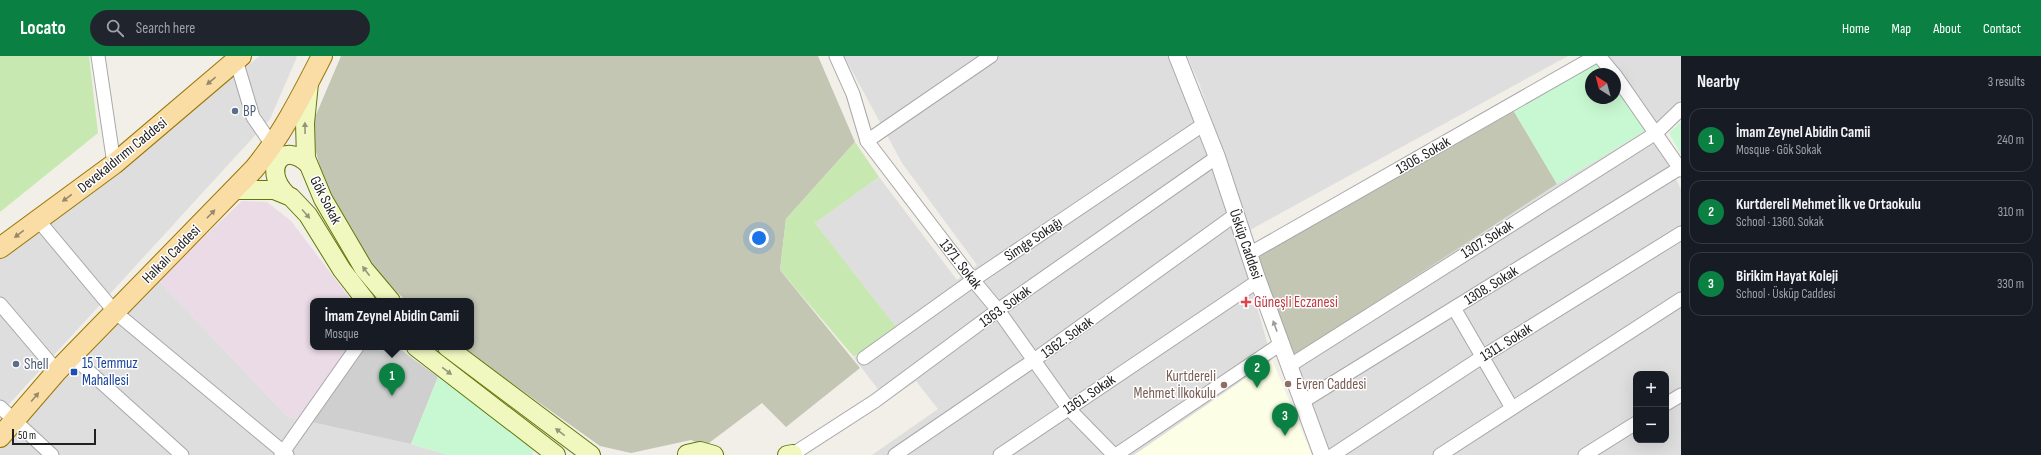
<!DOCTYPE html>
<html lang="en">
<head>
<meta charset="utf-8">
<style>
  body { margin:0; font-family:"Sofia Sans Condensed",sans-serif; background:#20242c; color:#f1f3f6 }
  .controls { position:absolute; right:12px; bottom:12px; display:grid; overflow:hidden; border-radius:8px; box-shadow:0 4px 16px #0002 }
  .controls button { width:36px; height:36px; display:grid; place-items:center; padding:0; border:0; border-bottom:1px solid #363941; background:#171b24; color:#f1f3f6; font:20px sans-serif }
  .compass { position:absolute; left:1585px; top:12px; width:36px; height:36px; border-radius:50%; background:#171b24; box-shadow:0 4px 16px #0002; rotate:324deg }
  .scale { position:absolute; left:12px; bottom:10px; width:84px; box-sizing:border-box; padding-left:4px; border:2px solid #212121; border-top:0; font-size:11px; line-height:14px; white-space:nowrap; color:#212121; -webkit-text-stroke:3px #fff; paint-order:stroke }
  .you { position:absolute; left:759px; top:182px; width:14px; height:14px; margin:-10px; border:3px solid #fff; border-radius:50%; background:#1a73e8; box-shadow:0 0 0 6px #1a73e833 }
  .badge { display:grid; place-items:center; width:26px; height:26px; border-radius:50%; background:#0b8043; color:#fff; font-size:13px; font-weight:700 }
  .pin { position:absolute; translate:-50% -33px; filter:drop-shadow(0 1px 2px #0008) }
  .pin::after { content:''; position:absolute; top:21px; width:14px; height:12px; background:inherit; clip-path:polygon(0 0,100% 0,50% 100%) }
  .popup { position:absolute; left:310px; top:242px; width:164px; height:52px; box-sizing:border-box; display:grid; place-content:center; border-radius:8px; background:#171b24; filter:drop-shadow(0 1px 3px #0005); font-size:13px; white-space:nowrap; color:#9ea1a6 }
  .popup b { font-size:15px; color:#f1f3f6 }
  .popup::after { content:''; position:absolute; left:50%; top:100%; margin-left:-8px; border:8px solid transparent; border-top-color:#171b24 }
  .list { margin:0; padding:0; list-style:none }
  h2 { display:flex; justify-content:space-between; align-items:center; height:52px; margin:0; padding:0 16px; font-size:17px }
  h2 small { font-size:13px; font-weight:400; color:#9ea1a6 }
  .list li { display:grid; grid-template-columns:26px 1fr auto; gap:12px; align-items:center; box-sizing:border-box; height:64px; margin:0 8px 8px; padding:0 8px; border:1px solid #363941; border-radius:12px }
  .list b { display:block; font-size:15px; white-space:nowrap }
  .list p { margin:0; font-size:13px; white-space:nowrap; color:#9ea1a6 }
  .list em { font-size:13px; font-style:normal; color:#9ea1a6 }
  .icon { flex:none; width:22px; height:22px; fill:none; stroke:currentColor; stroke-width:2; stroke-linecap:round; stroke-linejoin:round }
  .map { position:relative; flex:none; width:1681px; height:399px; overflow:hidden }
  header { display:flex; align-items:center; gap:24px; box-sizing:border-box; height:56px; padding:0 20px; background:#0b8043; color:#fff }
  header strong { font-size:19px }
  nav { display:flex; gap:22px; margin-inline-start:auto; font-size:14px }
  .search { width:280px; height:36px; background:#20242c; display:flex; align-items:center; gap:10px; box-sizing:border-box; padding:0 14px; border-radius:22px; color:#9ea1a6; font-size:15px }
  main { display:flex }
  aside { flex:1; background:#171b24 }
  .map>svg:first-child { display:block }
  .residential { fill:#dfdede; fill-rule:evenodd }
  .industrial { fill:#eadbe6 }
  .education { fill:#fcfee5 }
  .religious { fill:#cfcfcf }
  .construction { fill:#c4c6b4 }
  .grass { fill:#c7e9b1 }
  .park { fill:#c8f8d1 }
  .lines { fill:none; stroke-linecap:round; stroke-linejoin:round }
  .minor-casing { stroke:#a8a8a8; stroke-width:15 }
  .tertiary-casing { stroke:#a8a8a8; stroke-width:18 }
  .secondary-casing { stroke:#617808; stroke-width:20 }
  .primary-casing { stroke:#9a7705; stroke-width:22 }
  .minor { stroke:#fff; stroke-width:13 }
  .tertiary { stroke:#fff; stroke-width:16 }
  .secondary { stroke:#f0f8c0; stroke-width:18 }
  .primary { stroke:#f9dda5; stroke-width:20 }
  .oneway { fill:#98886a }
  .oneway2 { fill:#939778 }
  .oneway3 { fill:#9b9b9b }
  .service-dot { fill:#5c6f8a; stroke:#fff; stroke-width:1.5 }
  .health-dot { fill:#e0444e; stroke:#fff; stroke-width:1.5 }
  .transit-dot { fill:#1a4fb4; stroke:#fff; stroke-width:1.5 }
  .education-dot { fill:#8d6e63; stroke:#fff; stroke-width:1.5 }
  .labels { text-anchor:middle; stroke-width:3; stroke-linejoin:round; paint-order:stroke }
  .service-label { font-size:15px; fill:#4e5e75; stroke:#fff; text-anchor:start }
  .street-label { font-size:15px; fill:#212121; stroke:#fff }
  .health-label { font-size:15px; fill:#be3a42; stroke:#fff; text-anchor:start }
  .transit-label { font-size:15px; fill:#164399; stroke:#fff; text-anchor:start }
  .education-label { font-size:15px; fill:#785e54; stroke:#fff; text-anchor:end }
</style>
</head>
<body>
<header>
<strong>Locato</strong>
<div class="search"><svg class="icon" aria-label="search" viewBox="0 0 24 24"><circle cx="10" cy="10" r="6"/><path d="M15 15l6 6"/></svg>Search here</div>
<nav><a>Home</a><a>Map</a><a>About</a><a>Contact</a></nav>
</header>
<main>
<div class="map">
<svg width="1681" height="399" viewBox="0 0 1681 399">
  <rect width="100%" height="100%" fill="#f1efe8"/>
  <g class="residential">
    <path d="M 260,0 L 296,0 L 297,1 L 270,63 L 0,358 L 0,200 Z"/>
    <path d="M 844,0 L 1168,0 L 1195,62 L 1247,216 L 1272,304 L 1134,399 L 872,399 L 938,353 L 916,325 L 887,345 L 854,302 L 895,270 L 815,167 L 879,121 L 957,224 L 977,209 L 902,107 Z"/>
    <path d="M 1187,0 L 1568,0 L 1250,174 L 1199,27 Z"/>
    <path d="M 1608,0 L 1681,0 L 1681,44 L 1656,68 Z"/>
    <path d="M 1650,72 L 1681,133 L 1681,399 L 1329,399 L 1292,301 L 1557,128 ZM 1636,318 L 1666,318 L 1666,384 L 1636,384 Z"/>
    <path d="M 158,224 L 288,361 L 411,388 L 448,399 L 0,399 L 0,391 L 40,344 Z"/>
  </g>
  <path class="industrial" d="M 242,145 L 267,146 L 291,165 L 352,245 L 313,245 L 313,291 L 365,291 L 311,366 L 288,361 L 158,224 Z"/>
  <path class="education" d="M 1272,304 L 1312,399 L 1134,399 Z"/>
  <path class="religious" d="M 365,291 L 397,291 L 438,321 L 411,388 L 311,366 Z"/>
  <g class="construction">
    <path d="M 341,0 L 818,0 L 855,86 L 786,163 L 780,214 L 860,312 L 786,371 L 762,347 L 705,390 L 691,384 L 631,397 L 600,390 L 461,291 L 471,291 L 471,245 L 406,245 L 368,207 L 325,130 L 310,73 Z"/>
    <path d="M 1512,52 L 1557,128 L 1292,301 L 1255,199 Z"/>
  </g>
  <g class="grass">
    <path d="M 0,0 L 89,0 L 98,77 L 0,156 Z"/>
    <path d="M 855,86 L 879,121 L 815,167 L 896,271 L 854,301 L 780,214 L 786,163 Z"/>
  </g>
  <g class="park">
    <path d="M 1599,3 L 1611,18 L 1591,18 L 1591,42 L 1615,42 L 1615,24 L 1650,72 L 1557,128 L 1512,52 Z"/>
    <path d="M 1681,66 L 1681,98 L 1669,77 Z"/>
    <path d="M 438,321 L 534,392 L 532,399 L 448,399 L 411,388 Z"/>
  </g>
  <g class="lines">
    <g class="minor-casing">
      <g id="minor">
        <path d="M 98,0 L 114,108"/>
        <path d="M 836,0 L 853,38 L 867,85 L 973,224 L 998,254 L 1068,352 L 1114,399"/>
        <path d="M 1599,0 L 1614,18"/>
        <path d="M 236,4 L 253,61 L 273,90"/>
        <path d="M 1615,19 L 1681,114"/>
        <path d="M 867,85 L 991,0"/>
        <path d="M 38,164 L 115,256 L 287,399"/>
        <path d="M 1249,198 L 1596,0"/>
        <path d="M 0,248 L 57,315"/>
        <path d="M 1454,252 L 1512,352"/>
        <path d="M 72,300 L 182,399"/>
        <path d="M 864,302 L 973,224 L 1204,68"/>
        <path d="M 1289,310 L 1656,77 L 1681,53"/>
        <path d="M 1302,346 L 1680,112"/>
        <path d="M 1666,348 L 1681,339"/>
        <path d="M 0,351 L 52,399"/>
        <path d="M 793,398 L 875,345 L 998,254 L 1217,101"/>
        <path d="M 281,399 L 357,291"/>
        <path d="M 895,399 L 1034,304 L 1235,159"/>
        <path d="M 1000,399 L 1258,225"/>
        <path d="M 1116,399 L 1282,287"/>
        <path d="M 1333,399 L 1482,301 L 1681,177"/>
        <path d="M 1440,399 L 1681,243"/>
        <path d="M 1585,399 L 1636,367"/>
      </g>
    </g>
    <g class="tertiary-casing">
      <path id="tertiary" d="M 1177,0 L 1217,101 L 1256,219 L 1322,399"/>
    </g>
    <g class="secondary-casing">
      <g id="secondary">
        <path d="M 309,27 L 305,67 L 306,102 L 323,143 L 364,213 L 391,245"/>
        <path d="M 235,134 L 274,134 L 291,141 L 308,159 L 342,214 L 366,245"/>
        <path d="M 286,138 C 261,112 284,84 308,108"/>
        <path d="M 416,291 L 556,399"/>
        <path d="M 447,291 L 591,399"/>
        <path d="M 687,398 L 700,395 L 714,399"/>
        <path d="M 787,399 L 793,398"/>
      </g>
    </g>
    <g class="primary-casing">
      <g id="primary">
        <path d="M 0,192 L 114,108 L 241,0"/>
        <path d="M 0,381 L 57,315 L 254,113 C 282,79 302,39 322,0"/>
      </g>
    </g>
    <use href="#minor" class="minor"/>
    <use href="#tertiary" class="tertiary"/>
    <use href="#secondary" class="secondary"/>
    <use href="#primary" class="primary"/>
  </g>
  <defs><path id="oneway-solid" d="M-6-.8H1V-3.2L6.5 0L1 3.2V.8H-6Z"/></defs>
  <g class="oneway">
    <use href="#oneway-solid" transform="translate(211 25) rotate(140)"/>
    <use href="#oneway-solid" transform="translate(67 142) rotate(144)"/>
    <use href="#oneway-solid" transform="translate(211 158) rotate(-46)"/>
    <use href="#oneway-solid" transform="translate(19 178) rotate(143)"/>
    <use href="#oneway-solid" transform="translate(35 341) rotate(-50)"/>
  </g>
  <g class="oneway2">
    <use href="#oneway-solid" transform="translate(305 72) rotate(-91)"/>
    <use href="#oneway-solid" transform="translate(306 158) rotate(49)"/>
    <use href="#oneway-solid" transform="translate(366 215) rotate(-127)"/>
    <use href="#oneway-solid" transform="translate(447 315) rotate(37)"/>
    <use href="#oneway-solid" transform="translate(560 376) rotate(-143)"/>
  </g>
  <use class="oneway3" href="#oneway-solid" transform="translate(1275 270) rotate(-110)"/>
  <g class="service-dot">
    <circle cx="235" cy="55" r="4"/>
    <circle cx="16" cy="308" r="4"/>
  </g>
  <path class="health-dot" d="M1244 240h4v4h4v4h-4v4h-4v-4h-4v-4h4z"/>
  <rect class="transit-dot" x="70" y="312" width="8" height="8" rx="2"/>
  <g class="education-dot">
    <circle cx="1288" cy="328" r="4"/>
    <circle cx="1224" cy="329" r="4"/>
  </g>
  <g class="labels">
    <g class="service-label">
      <text x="243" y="60">BP</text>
      <text x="24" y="313">Shell</text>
    </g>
    <g class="street-label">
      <text transform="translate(122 99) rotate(-39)" y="5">Devekaldırımı Caddesi</text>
      <text transform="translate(1423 99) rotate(-30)" y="5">1306. Sokak</text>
      <text transform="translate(326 144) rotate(63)" y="5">Gök Sokak</text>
      <text transform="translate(1033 183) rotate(-34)" y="5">Simge Sokağı</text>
      <text transform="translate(1487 183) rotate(-32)" y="5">1307. Sokak</text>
      <text transform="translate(1246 188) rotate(71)" y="5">Üsküp Caddesi</text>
      <text transform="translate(171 198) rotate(-45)" y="5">Halkalı Caddesi</text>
      <text transform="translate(961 208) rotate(52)" y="5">1371. Sokak</text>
      <text transform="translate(1491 229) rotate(-32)" y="5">1308. Sokak</text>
      <text transform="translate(1005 250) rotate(-36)" y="5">1363. Sokak</text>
      <text transform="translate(1067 281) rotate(-36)" y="5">1362. Sokak</text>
      <text transform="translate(1506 286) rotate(-32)" y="5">1311. Sokak</text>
      <text transform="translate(1089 338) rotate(-34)" y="5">1361. Sokak</text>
    </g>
    <g class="health-label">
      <text x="1254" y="251">Güneşli Eczanesi</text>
    </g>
    <g class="transit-label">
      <text x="82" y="312">15 Temmuz<tspan x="82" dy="17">Mahallesi</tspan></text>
    </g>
    <g class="education-label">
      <text x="1216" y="325">Kurtdereli<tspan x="1216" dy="17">Mehmet İlkokulu</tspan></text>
      <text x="1296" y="333" text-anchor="start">Evren Caddesi</text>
    </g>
  </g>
</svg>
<div class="controls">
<button>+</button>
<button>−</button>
</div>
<svg class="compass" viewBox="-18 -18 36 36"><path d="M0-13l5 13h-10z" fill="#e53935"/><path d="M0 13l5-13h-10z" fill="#9ea1a6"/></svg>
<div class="scale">50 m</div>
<div class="you"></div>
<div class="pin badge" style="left:392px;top:340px">1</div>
<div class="popup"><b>İmam Zeynel Abidin Camii</b>Mosque</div>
<div class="pin badge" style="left:1257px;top:332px">2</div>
<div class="pin badge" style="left:1285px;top:380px">3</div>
</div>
<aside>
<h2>Nearby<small>3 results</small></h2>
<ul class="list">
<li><span class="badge">1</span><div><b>İmam Zeynel Abidin Camii</b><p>Mosque · Gök Sokak</p></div><em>240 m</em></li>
<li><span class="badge">2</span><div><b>Kurtdereli Mehmet İlk ve Ortaokulu</b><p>School · 1360. Sokak</p></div><em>310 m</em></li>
<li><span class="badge">3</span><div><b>Birikim Hayat Koleji</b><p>School · Üsküp Caddesi</p></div><em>330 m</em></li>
</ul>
</aside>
</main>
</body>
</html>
